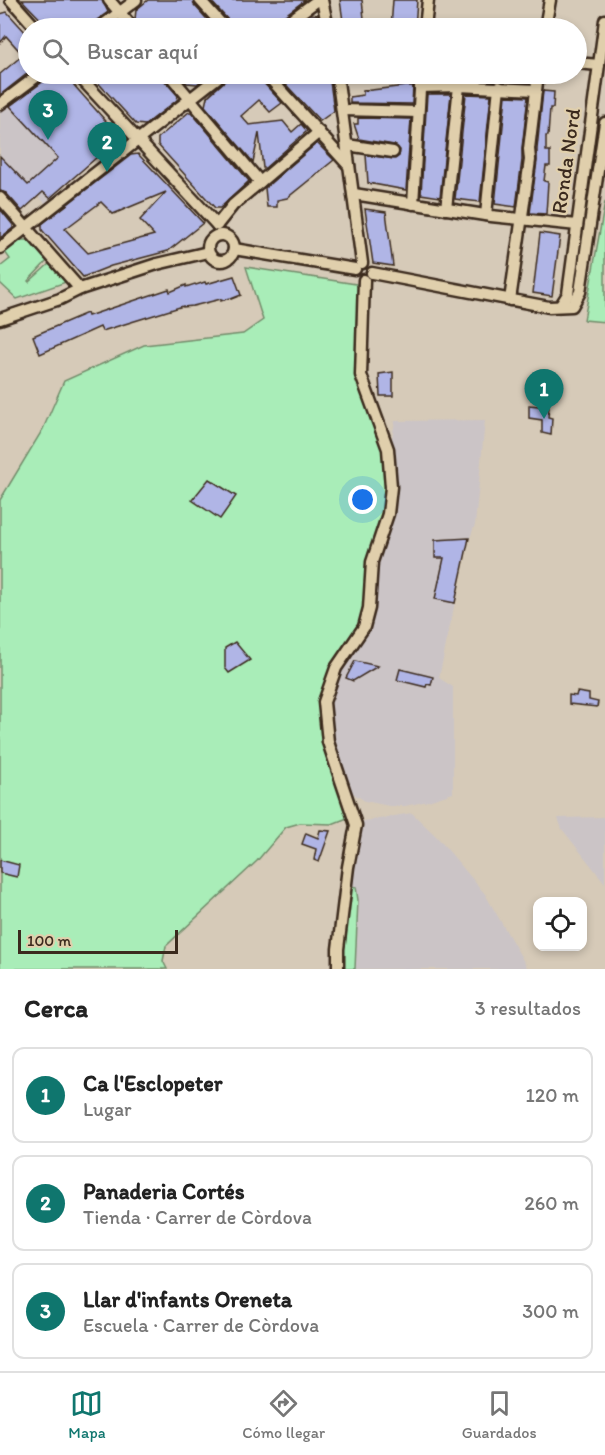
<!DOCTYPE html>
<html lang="es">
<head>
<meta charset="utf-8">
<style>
  body { margin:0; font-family:Itim,sans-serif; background:#f6f6f6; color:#222 }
  .controls { position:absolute; right:18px; bottom:18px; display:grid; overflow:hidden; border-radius:12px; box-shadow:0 3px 9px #0003 }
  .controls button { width:54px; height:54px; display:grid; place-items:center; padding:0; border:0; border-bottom:2px solid #e0e0e0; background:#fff; color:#222; font:30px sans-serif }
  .scale { position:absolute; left:18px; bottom:15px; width:160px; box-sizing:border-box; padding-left:6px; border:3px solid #3b2a1e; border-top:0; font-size:16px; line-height:21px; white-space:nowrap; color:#3b2a1e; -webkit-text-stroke:4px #e0cfac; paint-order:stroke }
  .you { position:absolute; left:363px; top:500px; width:21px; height:21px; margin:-15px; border:4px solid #fff; border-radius:50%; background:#1a73e8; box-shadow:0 0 0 9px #1a73e833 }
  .badge { display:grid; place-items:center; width:39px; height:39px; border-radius:50%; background:#0f766e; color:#fff; font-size:20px; font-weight:700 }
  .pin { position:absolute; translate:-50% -50px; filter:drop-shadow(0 2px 3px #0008) }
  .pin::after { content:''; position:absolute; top:32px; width:21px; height:18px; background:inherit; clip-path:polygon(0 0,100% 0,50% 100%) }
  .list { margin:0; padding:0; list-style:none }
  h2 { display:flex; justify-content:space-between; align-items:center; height:78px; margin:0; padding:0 24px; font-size:26px }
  h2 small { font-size:20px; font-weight:400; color:#767676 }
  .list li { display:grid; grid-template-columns:39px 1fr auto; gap:18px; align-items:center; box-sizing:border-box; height:96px; margin:0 12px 12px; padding:0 12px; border:2px solid #e0e0e0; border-radius:12px }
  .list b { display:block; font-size:22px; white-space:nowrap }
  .list p { margin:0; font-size:20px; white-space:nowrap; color:#767676 }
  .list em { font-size:20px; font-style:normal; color:#767676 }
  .icon { flex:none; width:33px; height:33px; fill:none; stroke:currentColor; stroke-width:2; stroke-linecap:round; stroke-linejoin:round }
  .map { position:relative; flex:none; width:605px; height:969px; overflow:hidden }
  .search { position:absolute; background:#fff; box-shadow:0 3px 9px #0003; left:18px; right:18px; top:18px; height:66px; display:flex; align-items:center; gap:15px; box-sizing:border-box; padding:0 21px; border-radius:33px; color:#767676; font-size:22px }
  .sheet { height:402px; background:#fff }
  nav { display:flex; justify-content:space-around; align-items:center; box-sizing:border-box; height:84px; border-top:2px solid #e0e0e0; background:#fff; font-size:16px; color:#767676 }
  nav a { display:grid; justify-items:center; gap:3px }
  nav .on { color:#0f766e }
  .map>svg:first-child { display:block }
  .built { fill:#cbc4c6 }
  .green { fill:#a9edb8; stroke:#728c6b; stroke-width:1.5 }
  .building { fill:#b0b5e6; stroke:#3b2a1e; stroke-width:1.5; fill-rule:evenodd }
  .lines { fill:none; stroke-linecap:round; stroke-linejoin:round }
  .minor-casing { stroke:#3b2a1e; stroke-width:15 }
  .minor { stroke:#e0cfac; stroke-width:10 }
  .labels { text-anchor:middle; stroke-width:4.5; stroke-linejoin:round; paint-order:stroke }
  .street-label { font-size:21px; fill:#3b2a1e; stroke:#e0cfac }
</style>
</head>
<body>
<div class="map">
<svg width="605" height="969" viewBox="0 0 605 969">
  <rect width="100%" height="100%" fill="#d6cab8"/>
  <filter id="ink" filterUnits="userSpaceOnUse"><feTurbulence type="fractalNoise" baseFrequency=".0167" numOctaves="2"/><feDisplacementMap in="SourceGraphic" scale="12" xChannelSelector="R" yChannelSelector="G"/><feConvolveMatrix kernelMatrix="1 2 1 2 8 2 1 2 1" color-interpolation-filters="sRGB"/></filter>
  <g filter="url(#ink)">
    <g class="built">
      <path d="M 38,80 L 105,150 L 45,203 L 0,156 L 0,109 Z"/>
      <path d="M 485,420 L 475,525 L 467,545 L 439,678 L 453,687 L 453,793 L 428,801 L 405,806 L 389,806 L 365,801 L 354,794 L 346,783 L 332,742 L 330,716 L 331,696 L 342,664 L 357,646 L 374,580 L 394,465 L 392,438 L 395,421 Z"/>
      <path d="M 412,813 L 437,837 L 485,894 L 528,969 L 355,969 L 349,886 L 359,822 Z"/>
      <path d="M 605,817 L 605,883 L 562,829 L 558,818 Z"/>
    </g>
    <g class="green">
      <path d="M 605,202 L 605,322 L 584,320 Z"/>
      <path d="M 20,240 L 28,240 L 47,261 L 28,281 L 29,282 L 49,264 L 66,282 L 17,299 L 0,283 L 0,267 L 10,259 L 5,252 Z"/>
      <path d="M 246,267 L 356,284 L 360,291 L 356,370 L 366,406 L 382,443 L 386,494 L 366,572 L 364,608 L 357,627 L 332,666 L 322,689 L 320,708 L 321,731 L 326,756 L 350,817 L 332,824 L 300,823 L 286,827 L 257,861 L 166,946 L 163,961 L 167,969 L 0,969 L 0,500 L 43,429 L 64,381 L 144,345 L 243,334 L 263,320 Z"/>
      <path d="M 349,886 L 356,887 L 358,900 L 355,969 L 342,969 Z"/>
    </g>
    <g class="building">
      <path d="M 22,0 L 102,0 L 108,12 L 94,22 L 90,28 L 49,28 Z"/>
      <path d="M 148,0 L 193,0 L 194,5 L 215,28 L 140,28 L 135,19 L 136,10 Z"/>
      <path d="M 210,0 L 305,0 L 276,22 L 273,28 L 232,28 L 231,23 Z"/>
      <path d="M 340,0 L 362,0 L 365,28 L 344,28 Z"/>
      <path d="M 393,0 L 417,0 L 415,28 L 391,28 Z"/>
      <path d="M 7,12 L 28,35 L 28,73 L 0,95 L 0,74 L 23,55 L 6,36 L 0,43 L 0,14 Z"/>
      <path d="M 311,14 L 318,15 L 320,28 L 292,28 Z"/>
      <path d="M 47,74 L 64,74 L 120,137 L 50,198 L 43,192 L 22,211 L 6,193 L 0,191 L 0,156 L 28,185 L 58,158 L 10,106 L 45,80 Z"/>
      <path d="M 90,74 L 162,74 L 163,79 L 178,96 L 177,100 L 145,125 L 136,124 Z"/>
      <path d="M 178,74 L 210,74 L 197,84 L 187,83 Z"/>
      <path d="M 229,74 L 259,74 L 260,79 L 282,103 L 270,112 L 259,100 L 241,116 L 249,125 L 283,121 L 292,132 L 301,124 L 307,131 L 265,168 L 263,168 L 259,133 L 253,162 L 205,106 L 207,97 L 227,79 Z"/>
      <path d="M 276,74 L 329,74 L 334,111 L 320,121 Z"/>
      <path d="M 406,86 L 413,86 L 412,104 L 350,103 L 350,97 L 363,95 L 363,91 Z"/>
      <path d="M 543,91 L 554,92 L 553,108 L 550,108 L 548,136 L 546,136 L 546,151 L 550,151 L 550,166 L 546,166 L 544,181 L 548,182 L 546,214 L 530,213 L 537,161 L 537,149 Z"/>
      <path d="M 427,94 L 451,94 L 440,197 L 421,194 Z"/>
      <path d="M 466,94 L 491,95 L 480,202 L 455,199 Z"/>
      <path d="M 506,96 L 528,97 L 522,148 L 522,160 L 516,207 L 495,204 Z"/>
      <path d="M 189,112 L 191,112 L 249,181 L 220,208 L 215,208 L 158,145 L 158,138 Z"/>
      <path d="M 358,118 L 411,119 L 406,190 L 368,183 L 366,155 L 395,159 L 399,156 L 400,150 L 394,145 L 359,139 L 354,124 L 358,124 Z"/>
      <path d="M 317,143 L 334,160 L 287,198 L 277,200 L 277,207 L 267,207 L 265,188 Z"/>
      <path d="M 138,154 L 203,223 L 168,251 L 111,266 L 83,277 L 42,230 L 42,224 L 131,155 ZM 166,192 L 140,220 L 154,235 L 88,253 L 65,229 L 101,202 L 113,214 Z"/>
      <path d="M 0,209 L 13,225 L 13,228 L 0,238 Z"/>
      <path d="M 365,209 L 386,212 L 393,266 L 373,263 Z"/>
      <path d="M 540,233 L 560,236 L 552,296 L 533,293 Z"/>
      <path d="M 234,276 L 241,295 L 231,299 L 230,298 L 221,301 L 221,299 L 193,306 L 183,307 L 183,306 L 102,331 L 100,327 L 40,354 L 33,336 L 87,313 L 88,316 L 169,289 L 170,292 L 186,285 L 186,287 L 195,284 L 196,285 L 205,282 L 206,284 Z"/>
      <path d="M 393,372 L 393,396 L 380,396 L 379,374 Z"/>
      <path d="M 529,405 L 549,407 L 548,417 L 552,418 L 551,435 L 542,433 L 542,420 L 529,418 Z"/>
      <path d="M 209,479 L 236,496 L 220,519 L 192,500 Z"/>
      <path d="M 469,538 L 455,603 L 435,599 L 444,558 L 435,558 L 435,540 Z"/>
      <path d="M 235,642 L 250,660 L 229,673 L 225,668 L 225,648 Z"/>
      <path d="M 355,661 L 378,666 L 353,681 L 346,678 Z"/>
      <path d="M 400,669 L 433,677 L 431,685 L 427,684 L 426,687 L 397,680 Z"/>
      <path d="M 577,692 L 589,694 L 589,700 L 598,702 L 597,707 L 569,704 L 569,695 L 576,696 Z"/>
      <path d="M 320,830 L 330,831 L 319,862 L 314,860 L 316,849 L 302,844 L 306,833 L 318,838 Z"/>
      <path d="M 0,860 L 19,865 L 17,877 L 0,873 Z"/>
    </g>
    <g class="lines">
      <g class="minor-casing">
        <g id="minor">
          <path d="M 11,0 L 36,28"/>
          <path d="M 109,0 L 133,28"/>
          <path d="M 200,0 L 225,28"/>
          <path d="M 322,0 L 328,28"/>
          <path d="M 99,28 L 136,0"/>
          <path d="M 280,28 L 318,0"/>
          <path d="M 425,28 L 428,0"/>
          <path d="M 545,28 L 550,0"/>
          <path d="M 576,63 L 599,65"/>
          <path d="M 77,74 L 217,225"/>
          <path d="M 169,74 L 260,182"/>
          <path d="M 266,74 L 349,166"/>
          <path d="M 337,74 L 362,263"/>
          <path d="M 420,87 L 459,86 L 536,90"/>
          <path d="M 0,104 L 40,74"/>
          <path d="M 343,110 L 418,112"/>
          <path d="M 347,145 L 393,152"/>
          <path d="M 354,194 L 491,216 L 577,225"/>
          <path d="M 0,198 L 80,289"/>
          <path d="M 413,204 L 421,74"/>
          <path d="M 446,209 L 459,86"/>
          <path d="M 486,215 L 499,87"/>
          <path d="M 217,225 L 233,205 L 319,132"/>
          <circle cx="221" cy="248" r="13"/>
          <path d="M 0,248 L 222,74"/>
          <path d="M 234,249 L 355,269"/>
          <path d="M 372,273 L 549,307 L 572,306 L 580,292 L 605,123"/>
          <path d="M 510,300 L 530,160 L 529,149 L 538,74"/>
          <path d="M 561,305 L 568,294 L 605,20"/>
          <path d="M 0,319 L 60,299 L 80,289 L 157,264 L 208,252"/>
          <path d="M 338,969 L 338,949 L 348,867 L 356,825 L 328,742 L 324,702 L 336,668 L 364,627 L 369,608 L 372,562 L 388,514 L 391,487 L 388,449 L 361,375 L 364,280"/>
        </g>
      </g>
      <use href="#minor" class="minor"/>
    </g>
  </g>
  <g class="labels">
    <g class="street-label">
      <text transform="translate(566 161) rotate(-82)" y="7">Ronda Nord</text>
    </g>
  </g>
</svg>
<div class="controls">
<button><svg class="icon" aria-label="locate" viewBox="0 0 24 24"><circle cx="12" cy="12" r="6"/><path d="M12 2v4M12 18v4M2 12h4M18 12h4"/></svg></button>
</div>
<div class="scale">100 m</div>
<div class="you"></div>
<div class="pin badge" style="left:544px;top:419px">1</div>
<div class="pin badge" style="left:107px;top:172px">2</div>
<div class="pin badge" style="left:48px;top:140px">3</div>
<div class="search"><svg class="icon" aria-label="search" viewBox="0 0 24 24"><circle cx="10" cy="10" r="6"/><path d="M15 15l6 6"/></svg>Buscar aquí</div>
</div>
<section class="sheet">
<h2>Cerca<small>3 resultados</small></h2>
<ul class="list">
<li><span class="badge">1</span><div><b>Ca l'Esclopeter</b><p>Lugar</p></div><em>120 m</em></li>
<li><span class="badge">2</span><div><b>Panaderia Cortés</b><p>Tienda · Carrer de Còrdova</p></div><em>260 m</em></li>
<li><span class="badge">3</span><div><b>Llar d'infants Oreneta</b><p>Escuela · Carrer de Còrdova</p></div><em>300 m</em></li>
</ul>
</section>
<nav>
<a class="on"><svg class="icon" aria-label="map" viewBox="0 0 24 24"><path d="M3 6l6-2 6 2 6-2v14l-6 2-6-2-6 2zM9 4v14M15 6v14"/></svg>Mapa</a>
<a><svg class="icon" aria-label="directions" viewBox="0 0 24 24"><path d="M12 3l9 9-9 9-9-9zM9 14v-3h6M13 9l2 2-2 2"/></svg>Cómo llegar</a>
<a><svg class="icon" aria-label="saved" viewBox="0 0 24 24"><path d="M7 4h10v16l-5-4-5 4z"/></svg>Guardados</a>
</nav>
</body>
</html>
